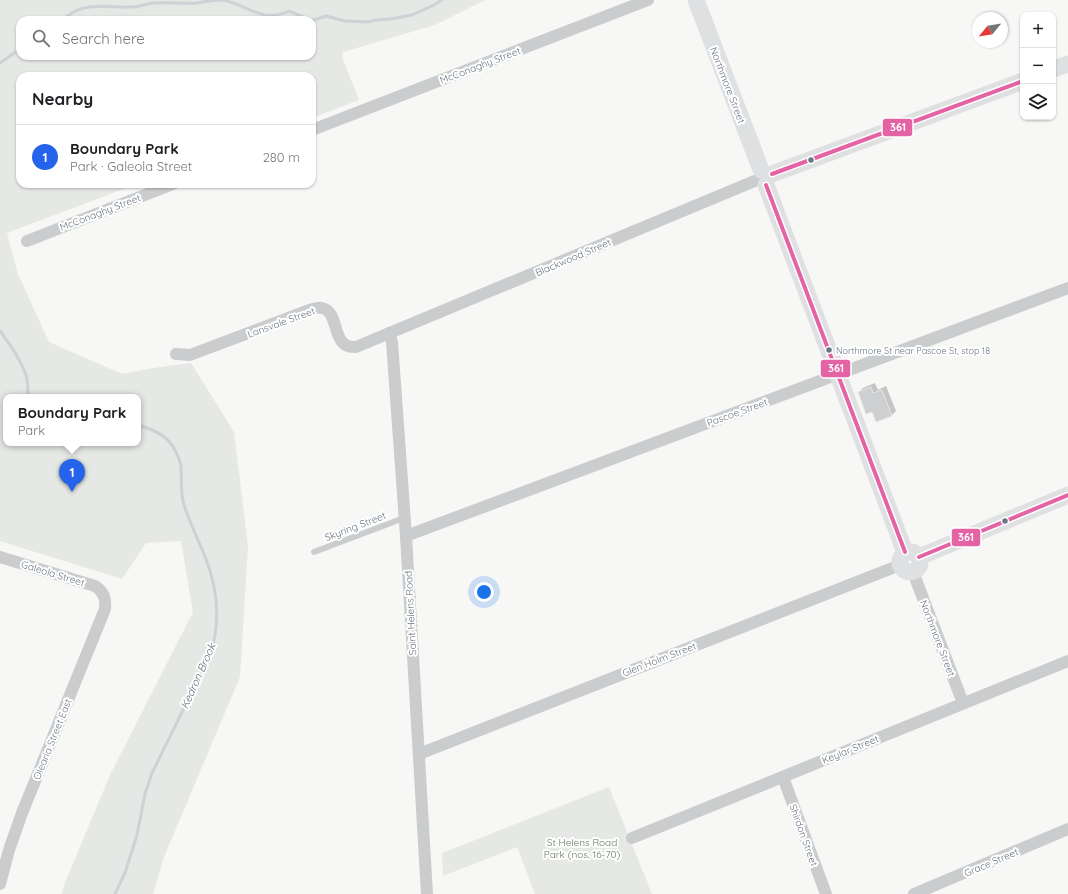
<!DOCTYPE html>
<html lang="en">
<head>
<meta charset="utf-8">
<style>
  body { margin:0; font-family:Quicksand,sans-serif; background:#f6f6f6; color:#202124 }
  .controls { position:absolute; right:12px; top:12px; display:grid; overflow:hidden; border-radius:8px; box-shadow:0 1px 3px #0004 }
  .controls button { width:36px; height:36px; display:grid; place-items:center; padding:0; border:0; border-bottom:1px solid #e0e0e0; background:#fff; color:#202124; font:20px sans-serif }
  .compass { position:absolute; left:972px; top:12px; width:36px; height:36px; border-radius:50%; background:#fff; box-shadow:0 1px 3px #0004; rotate:240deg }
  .you { position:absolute; left:484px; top:592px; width:14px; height:14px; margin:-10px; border:3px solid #fff; border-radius:50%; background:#1a73e8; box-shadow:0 0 0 6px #1a73e833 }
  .badge { display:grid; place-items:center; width:26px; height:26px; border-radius:50%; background:#2563eb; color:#fff; font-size:13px; font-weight:700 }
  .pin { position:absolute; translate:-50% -33px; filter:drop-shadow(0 1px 2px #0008) }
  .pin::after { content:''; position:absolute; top:21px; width:14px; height:12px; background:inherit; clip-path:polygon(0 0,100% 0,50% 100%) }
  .popup { position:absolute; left:3px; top:394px; width:138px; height:52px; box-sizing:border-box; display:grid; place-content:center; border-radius:8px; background:#fff; filter:drop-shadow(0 1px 3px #0005); font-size:13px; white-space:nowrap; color:#757577 }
  .popup b { font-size:15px; color:#202124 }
  .popup::after { content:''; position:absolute; left:50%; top:100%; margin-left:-8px; border:8px solid transparent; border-top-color:#fff }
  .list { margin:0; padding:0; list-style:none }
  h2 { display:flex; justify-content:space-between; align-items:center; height:52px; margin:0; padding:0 16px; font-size:17px }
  h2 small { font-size:13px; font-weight:400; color:#757577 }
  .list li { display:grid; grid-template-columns:26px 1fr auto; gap:12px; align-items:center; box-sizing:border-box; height:64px; padding:0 16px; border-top:1px solid #e0e0e0 }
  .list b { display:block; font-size:15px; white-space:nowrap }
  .list p { margin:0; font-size:13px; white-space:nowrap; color:#757577 }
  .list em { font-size:13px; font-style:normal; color:#757577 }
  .icon { flex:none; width:22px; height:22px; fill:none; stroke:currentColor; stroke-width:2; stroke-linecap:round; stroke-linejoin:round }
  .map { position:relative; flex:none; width:1068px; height:894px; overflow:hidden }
  .search { position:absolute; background:#fff; box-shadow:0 1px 3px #0004; left:16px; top:16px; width:300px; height:44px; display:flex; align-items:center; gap:10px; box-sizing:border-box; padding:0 14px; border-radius:12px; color:#757577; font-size:15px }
  .panel { position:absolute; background:#fff; box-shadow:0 1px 3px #0004; left:16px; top:72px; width:300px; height:116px; border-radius:12px }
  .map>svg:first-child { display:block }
  .green { fill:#e5e8e4; fill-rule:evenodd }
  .shadow { fill:#0003 }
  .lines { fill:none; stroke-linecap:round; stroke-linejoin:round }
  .stream { stroke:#ccd2d5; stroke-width:3 }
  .building { fill:#cecfd0; stroke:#e6e6e6 }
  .lane { stroke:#cbcccd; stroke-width:6 }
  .street { stroke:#cbcccd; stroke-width:12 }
  .secondary { stroke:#dfe0e1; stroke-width:17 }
  .bus-1-casing { stroke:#fff; stroke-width:7 }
  .bus-1 { stroke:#e463a4; stroke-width:4 }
  .bus-dot { fill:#697684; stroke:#fff; stroke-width:1.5 }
  .labels { text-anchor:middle; stroke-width:4; stroke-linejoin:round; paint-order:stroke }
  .bus-label { font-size:9px; fill:#697684; stroke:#fff; text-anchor:start }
  .street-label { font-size:10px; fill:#697684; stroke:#fff }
  .park-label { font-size:10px; fill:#667763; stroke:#fff }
  .water-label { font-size:11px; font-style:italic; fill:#64767f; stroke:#fff }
  .line-badge { stroke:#fff; stroke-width:1.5 }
  .badge-label { font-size:11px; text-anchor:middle; font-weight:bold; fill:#fff }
</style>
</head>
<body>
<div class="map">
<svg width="1068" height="894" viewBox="0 0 1068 894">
  <rect width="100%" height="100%" fill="#f7f7f6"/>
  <g class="green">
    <path d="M 0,0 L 485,0 L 435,25 L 343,52 L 342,57 L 359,100 L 312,118 L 312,76 L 20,76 L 20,184 L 137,184 L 7,233 L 18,274 L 49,342 L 122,374 L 153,368 L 191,363 L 234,432 L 248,546 L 240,677 L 164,857 L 153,894 L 62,894 L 64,885 L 110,775 L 193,612 L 181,541 L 146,543 L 122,579 L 0,541 ZM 20,20 L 312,20 L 312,56 L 20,56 ZM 6,397 L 138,397 L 138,443 L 6,443 Z"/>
    <path d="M 609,787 L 652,894 L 535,894 L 517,847 L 443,876 L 442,853 Z"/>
  </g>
  <path class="shadow" d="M 875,383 L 878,390 L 886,386 L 896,411 L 891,416 L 873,410 L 859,392 L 863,388 Z"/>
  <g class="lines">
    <g class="stream">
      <path d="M 63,20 C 69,14 76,10 84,8 C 100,4 117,8 133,7 C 140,7 147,3 154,3 C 168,2 183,4 197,3 C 205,2 213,0 222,0 C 248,4 260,24 289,11 L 308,19 L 314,20 L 326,16 L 345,21 L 367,22 L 377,20 L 390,19 L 412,15 L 434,5 L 442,0"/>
      <path d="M 0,63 L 20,49"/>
      <path d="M 0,331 C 9,343 21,361 26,375 C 28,382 28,390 28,397"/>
      <path d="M 115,894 L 125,873 L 137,835 L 145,794 L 152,773 L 211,653 C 220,622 218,590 206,559 C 199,541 190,524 184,505 C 180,493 182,478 181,465 C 174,440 162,432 138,425"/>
    </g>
  </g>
  <path class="building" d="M 871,387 L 873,393 L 882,390 L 892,416 L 876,422 L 872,412 L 866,414 L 858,392 Z"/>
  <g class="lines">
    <path class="lane" d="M 314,552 L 404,518"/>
    <g class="street">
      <path d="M 312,130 L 648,0"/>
      <path d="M 27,241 L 173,184"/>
      <path d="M 389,333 L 392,342 L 406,536 L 427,894"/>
      <path d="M 176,354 L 190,355 L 309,310 C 313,309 318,307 322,308 C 341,312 330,349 356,347 L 757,180"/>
      <path d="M 406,536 L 1068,288"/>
      <path d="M 0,557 L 95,586 C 104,592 106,598 105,609 L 22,813 L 9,850 L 0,884"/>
      <path d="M 913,572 L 963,703"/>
      <path d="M 419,754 L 900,565"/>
      <path d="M 783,777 L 826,894"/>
      <path d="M 632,838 L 1068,661"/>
      <path d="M 914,894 L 1068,829"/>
    </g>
    <g class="secondary">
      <path d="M 696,0 L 761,170"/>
      <path d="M 1053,69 L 1068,64"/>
      <path d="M 772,174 L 1023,81"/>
      <path d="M 766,185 L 905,552"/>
      <circle cx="910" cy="562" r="10"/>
      <path d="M 919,557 L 1068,495"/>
    </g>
    <g class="bus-1-casing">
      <g id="bus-1">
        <path d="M 772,174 L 1023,81"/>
        <path d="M 766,185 L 905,552"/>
        <path d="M 919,557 L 1068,495"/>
      </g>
    </g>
    <use href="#bus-1" class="bus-1"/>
  </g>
  <g class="bus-dot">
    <circle cx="811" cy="160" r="3.5"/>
    <circle cx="829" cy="350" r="3.5"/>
    <circle cx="1005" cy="521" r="3.5"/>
  </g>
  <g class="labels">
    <g class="bus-label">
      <text x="836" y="354">Northmore St near Pascoe St, stop 18</text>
    </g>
    <g class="street-label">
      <text transform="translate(480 65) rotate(-21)" y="4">McConaghy Street</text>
      <text transform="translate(728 85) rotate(69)" y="4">Northmore Street</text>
      <text transform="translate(100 212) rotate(-21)" y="4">McConaghy Street</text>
      <text transform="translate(573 257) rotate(-23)" y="4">Blackwood Street</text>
      <text transform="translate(281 322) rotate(-20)" y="4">Lansvale Street</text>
      <text transform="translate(737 412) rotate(-20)" y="4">Pascoe Street</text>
      <text transform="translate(355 526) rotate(-21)" y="4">Skyring Street</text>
      <text transform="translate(53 573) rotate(17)" y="4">Galeola Street</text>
      <text transform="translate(410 613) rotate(-93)" y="4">Saint Helens Road</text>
      <text transform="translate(938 638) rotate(69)" y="4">Northmore Street</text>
      <text transform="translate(659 659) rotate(-21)" y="4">Glen Holm Street</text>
      <text transform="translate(52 739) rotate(-68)" y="4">Olearia Street East</text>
      <text transform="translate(850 749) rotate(-22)" y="4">Keylar Street</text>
      <text transform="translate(804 835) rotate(70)" y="4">Shirdon Street</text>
      <text transform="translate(991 862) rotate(-23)" y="4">Grace Street</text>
    </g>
    <g class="park-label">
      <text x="582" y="846">St Helens Road<tspan x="582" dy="12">Park (nos. 16-70)</tspan></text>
    </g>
    <g class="water-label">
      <text transform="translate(198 676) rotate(-66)" y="4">Kedron Brook</text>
    </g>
  </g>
  <g class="line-badge">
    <rect x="882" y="118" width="31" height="19" rx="4" fill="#e463a4"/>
    <rect x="820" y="359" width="31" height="19" rx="4" fill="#e463a4"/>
    <rect x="951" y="528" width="30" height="19" rx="4" fill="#e463a4"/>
  </g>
  <g class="badge-label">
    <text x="898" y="131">361</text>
    <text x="836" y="372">361</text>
    <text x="966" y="541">361</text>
  </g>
</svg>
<div class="controls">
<button>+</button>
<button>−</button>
<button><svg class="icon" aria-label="layers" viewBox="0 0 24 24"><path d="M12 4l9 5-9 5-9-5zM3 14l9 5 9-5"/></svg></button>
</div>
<svg class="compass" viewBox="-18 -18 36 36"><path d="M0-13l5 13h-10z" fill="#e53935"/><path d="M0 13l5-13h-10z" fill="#757577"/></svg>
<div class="you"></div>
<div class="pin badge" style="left:72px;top:492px">1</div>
<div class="popup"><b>Boundary Park</b>Park</div>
<div class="search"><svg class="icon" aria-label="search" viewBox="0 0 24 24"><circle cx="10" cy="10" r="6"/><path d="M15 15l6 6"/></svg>Search here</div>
<section class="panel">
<h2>Nearby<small></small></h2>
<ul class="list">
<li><span class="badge">1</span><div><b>Boundary Park</b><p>Park · Galeola Street</p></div><em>280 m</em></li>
</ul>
</section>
</div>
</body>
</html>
